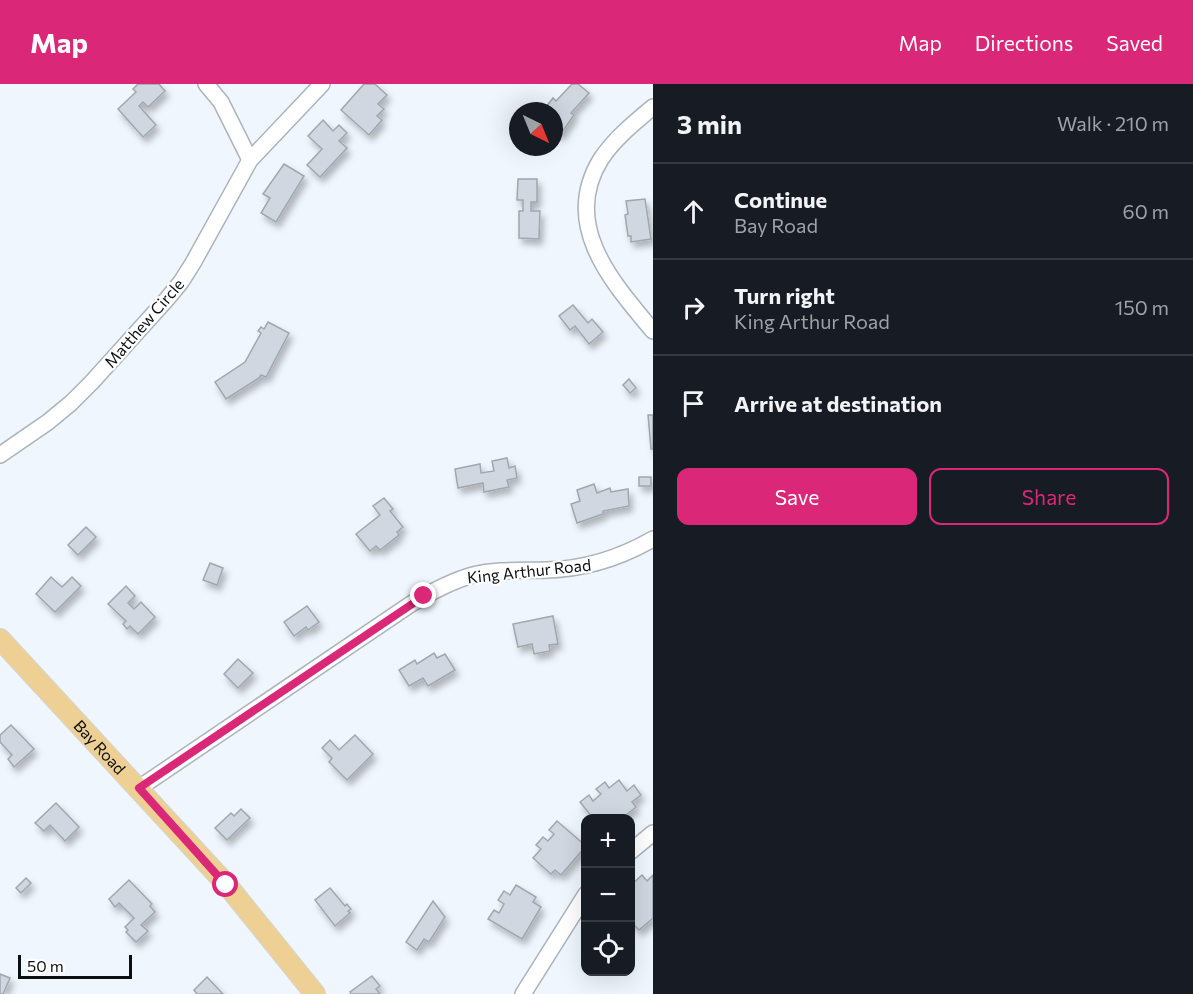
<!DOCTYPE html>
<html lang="en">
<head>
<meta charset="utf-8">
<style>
  body { margin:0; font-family:Commissioner,sans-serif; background:#242831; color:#f1f3f6 }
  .controls { position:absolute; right:18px; bottom:18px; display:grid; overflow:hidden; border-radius:12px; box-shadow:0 6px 24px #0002 }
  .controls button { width:54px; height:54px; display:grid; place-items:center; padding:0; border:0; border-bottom:2px solid #363941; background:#171b24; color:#f1f3f6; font:30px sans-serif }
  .compass { position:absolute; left:509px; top:18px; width:54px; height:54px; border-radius:50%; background:#171b24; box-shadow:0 6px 24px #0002; rotate:137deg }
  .scale { position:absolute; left:18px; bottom:15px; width:114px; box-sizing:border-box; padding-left:6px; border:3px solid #0c0f12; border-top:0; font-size:16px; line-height:21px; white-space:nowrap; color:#0c0f12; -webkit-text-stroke:4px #fff; paint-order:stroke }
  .stop { position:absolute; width:18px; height:18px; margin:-14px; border:4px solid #db2777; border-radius:50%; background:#fff }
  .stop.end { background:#db2777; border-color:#fff; box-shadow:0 2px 6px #0008 }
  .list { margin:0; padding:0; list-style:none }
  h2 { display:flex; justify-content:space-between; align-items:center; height:78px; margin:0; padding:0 24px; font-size:26px }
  h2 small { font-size:20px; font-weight:400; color:#9ea1a6 }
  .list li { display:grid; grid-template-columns:39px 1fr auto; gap:18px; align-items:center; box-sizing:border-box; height:96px; padding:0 24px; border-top:2px solid #363941 }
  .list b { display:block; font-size:22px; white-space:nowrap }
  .list p { margin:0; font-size:20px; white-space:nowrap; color:#9ea1a6 }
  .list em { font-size:20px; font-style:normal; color:#9ea1a6 }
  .actions { display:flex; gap:12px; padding:18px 24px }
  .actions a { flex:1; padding:14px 0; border:2px solid #db2777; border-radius:12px; text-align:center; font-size:21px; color:#db2777 }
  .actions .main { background:#db2777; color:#fff }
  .icon { flex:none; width:33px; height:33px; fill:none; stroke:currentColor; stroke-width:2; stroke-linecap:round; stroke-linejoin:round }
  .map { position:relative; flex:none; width:653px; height:910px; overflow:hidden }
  header { display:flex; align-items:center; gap:36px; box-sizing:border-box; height:84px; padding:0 30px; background:#db2777; color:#fff }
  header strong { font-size:28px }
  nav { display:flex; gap:33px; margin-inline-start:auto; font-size:21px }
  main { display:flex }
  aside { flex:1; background:#171b24 }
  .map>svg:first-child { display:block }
  .building { fill:#d0d7e0; stroke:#a0a7af; stroke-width:1.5; filter:url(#shadow) }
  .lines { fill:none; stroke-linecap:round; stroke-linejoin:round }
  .minor-casing { stroke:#acb3bb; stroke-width:18 }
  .major-casing { stroke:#d3d4d4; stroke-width:22 }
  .minor { stroke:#fff; stroke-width:15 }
  .major { stroke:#eed094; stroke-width:20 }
  .route { stroke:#db2777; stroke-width:8 }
  .labels { text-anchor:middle; stroke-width:4.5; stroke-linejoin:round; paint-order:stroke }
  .street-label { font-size:16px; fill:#0c0f12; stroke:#fff }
</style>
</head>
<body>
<header>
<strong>Map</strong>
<nav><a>Map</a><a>Directions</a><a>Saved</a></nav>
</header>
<main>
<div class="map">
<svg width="653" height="910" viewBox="0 0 653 910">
  <defs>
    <filter id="shadow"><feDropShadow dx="3.5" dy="5.5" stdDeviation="3" flood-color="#0004"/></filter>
  </defs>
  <rect width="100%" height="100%" fill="#f0f6fe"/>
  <g class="building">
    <path d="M 138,0 L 159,0 L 165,7 L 148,23 L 143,18 L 139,22 L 156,41 L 143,53 L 118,25 L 136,8 L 133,5 Z"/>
    <path d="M 364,0 L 375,0 L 387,11 L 378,20 L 384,25 L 377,32 L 382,36 L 369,51 L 341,26 Z"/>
    <path d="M 572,0 L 578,0 L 589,9 L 571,29 L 574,31 L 560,51 L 554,47 L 554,27 L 546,23 L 553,14 L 556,17 Z"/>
    <path d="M 323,36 L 333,47 L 339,41 L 347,49 L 339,57 L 347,64 L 320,93 L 307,81 L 322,65 L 308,52 Z"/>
    <path d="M 284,80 L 304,92 L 276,138 L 261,129 L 270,114 L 263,110 Z"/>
    <path d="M 518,95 L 537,95 L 537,118 L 531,118 L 531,127 L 540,127 L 539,155 L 519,154 L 519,127 L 523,127 L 523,116 L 517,116 Z"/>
    <path d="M 645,115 L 651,155 L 631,158 L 631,152 L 628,152 L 625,131 L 628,130 L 626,117 Z"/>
    <path d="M 573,221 L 588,239 L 592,235 L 603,248 L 589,260 L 575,242 L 570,246 L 559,232 Z"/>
    <path d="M 268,238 L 289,249 L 266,293 L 261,291 L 259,294 L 226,315 L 215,298 L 245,278 L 261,249 L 258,247 L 261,243 L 264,245 Z"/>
    <path d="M 629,295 L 636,304 L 630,309 L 623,301 Z"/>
    <path d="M 648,331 L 653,331 L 653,365 L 651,365 Z"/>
    <path d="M 507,374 L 509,384 L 515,382 L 517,394 L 507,396 L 509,403 L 484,408 L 483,399 L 458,404 L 455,385 L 480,380 L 481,389 L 494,387 L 492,377 Z"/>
    <rect x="639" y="393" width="12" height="9"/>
    <path d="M 594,400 L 597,409 L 610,404 L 611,408 L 628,405 L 629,422 L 603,427 L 603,430 L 577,439 L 571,420 L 580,417 L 577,406 Z"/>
    <path d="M 384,414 L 393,425 L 390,427 L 403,443 L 397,448 L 399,451 L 380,466 L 376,462 L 370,467 L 356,450 L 380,431 L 373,422 Z"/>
    <path d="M 86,443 L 96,453 L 78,471 L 68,461 Z"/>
    <path d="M 210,479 L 223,484 L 217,501 L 203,496 Z"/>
    <path d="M 51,493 L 62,503 L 72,493 L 81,502 L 55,528 L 36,510 Z"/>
    <path d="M 126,502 L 135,512 L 128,519 L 134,525 L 141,518 L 155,533 L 138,550 L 130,542 L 127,545 L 123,540 L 126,537 L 108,520 Z"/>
    <path d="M 307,522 L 319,538 L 308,546 L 306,543 L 294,552 L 284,538 Z"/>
    <path d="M 553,532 L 558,560 L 549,561 L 550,567 L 534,570 L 532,560 L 518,563 L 513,540 Z"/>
    <path d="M 434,569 L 437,574 L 445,570 L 455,586 L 428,602 L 423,594 L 409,602 L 399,586 L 415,576 L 417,580 Z"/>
    <path d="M 238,575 L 253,589 L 238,604 L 224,590 Z"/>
    <path d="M 11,641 L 34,665 L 14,683 L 8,675 L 12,671 L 0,658 L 0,651 Z"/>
    <path d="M 355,651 L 373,670 L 347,696 L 329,678 L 332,674 L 322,664 L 330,656 L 339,666 Z"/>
    <path d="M 619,696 L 627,707 L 634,701 L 641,711 L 632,718 L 636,723 L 622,734 L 593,734 L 580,718 L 589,711 L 593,717 L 601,710 L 596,705 L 605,698 L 609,704 Z"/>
    <path d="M 56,719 L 79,743 L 65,757 L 50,741 L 44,747 L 35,739 Z"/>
    <path d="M 241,725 L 250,734 L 227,756 L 215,744 L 231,729 L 234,732 Z"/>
    <path d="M 557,737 L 586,762 L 561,791 L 555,786 L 551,790 L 533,774 L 541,765 L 536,761 L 543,753 L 548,757 L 554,750 L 549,746 Z"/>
    <path d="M 642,791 L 647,797 L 653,791 L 653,834 L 639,846 L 630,837 L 630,802 Z"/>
    <path d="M 26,794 L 31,799 L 21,809 L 16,804 Z"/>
    <path d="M 129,796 L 152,820 L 150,822 L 155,828 L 141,841 L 148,847 L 136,858 L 126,848 L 128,846 L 125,843 L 134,834 L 119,819 L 115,823 L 109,815 Z"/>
    <path d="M 516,801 L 536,813 L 533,818 L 541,823 L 522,855 L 488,835 L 494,826 L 499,829 L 504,820 L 498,816 L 504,807 L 510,811 Z"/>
    <path d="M 330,804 L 345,822 L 347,820 L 351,825 L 348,827 L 350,829 L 335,842 L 315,816 Z"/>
    <path d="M 433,817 L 445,833 L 429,858 L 424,855 L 417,866 L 406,858 Z"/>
    <path d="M 0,890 L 10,894 L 3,910 L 0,910 Z"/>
    <path d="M 372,892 L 380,902 L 376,905 L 380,910 L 351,910 L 350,908 Z"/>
    <path d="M 207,893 L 223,910 L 197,910 L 194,906 Z"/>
  </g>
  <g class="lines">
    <g class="minor-casing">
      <g id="minor">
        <path d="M 206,0 L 221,18 L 250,76"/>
        <path d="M 653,23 C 635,38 614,55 601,75 C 560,141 613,199 653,247"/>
        <path d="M 0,371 L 48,338 L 71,319 L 92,298 L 167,215 L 181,198 L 193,179 L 250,76 L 322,0"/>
        <path d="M 139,704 L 411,520 C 431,508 451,497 473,491 C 498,485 522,487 547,486 C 586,485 620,474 653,455"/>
        <path d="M 630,768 L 653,749"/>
        <path d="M 523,910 L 586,810"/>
      </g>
    </g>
    <g class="major-casing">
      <g id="major">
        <path id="s1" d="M 0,555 L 227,801 L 315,910"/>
      </g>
    </g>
    <use href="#minor" class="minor"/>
    <use href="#major" class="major"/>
  </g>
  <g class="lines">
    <path class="route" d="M 226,801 L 139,704 L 424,512"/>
  </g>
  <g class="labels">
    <g class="street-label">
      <text transform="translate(144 239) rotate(-49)" y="6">Matthew Circle</text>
      <text transform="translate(529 487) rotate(-6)" y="6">King Arthur Road</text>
      <text dy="6" stroke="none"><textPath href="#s1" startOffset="147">Bay Road</textPath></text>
    </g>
  </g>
</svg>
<div class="controls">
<button>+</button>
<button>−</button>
<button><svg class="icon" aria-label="locate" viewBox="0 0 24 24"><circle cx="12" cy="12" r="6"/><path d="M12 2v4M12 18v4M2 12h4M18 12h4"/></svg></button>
</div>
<svg class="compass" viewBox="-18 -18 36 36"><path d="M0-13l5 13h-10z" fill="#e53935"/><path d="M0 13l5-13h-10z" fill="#9ea1a6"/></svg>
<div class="scale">50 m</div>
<div class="stop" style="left:226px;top:801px"></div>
<div class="stop end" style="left:424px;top:512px"></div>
</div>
<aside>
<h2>3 min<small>Walk · 210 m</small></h2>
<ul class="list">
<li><svg class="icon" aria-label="ahead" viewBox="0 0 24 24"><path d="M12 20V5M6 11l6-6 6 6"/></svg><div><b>Continue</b><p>Bay Road</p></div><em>60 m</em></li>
<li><svg class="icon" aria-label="right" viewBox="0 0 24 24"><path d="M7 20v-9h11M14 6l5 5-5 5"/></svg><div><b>Turn right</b><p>King Arthur Road</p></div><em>150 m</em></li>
<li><svg class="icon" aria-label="arrive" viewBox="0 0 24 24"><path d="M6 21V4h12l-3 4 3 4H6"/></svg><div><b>Arrive at destination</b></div></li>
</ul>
<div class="actions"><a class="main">Save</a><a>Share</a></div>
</aside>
</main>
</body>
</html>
